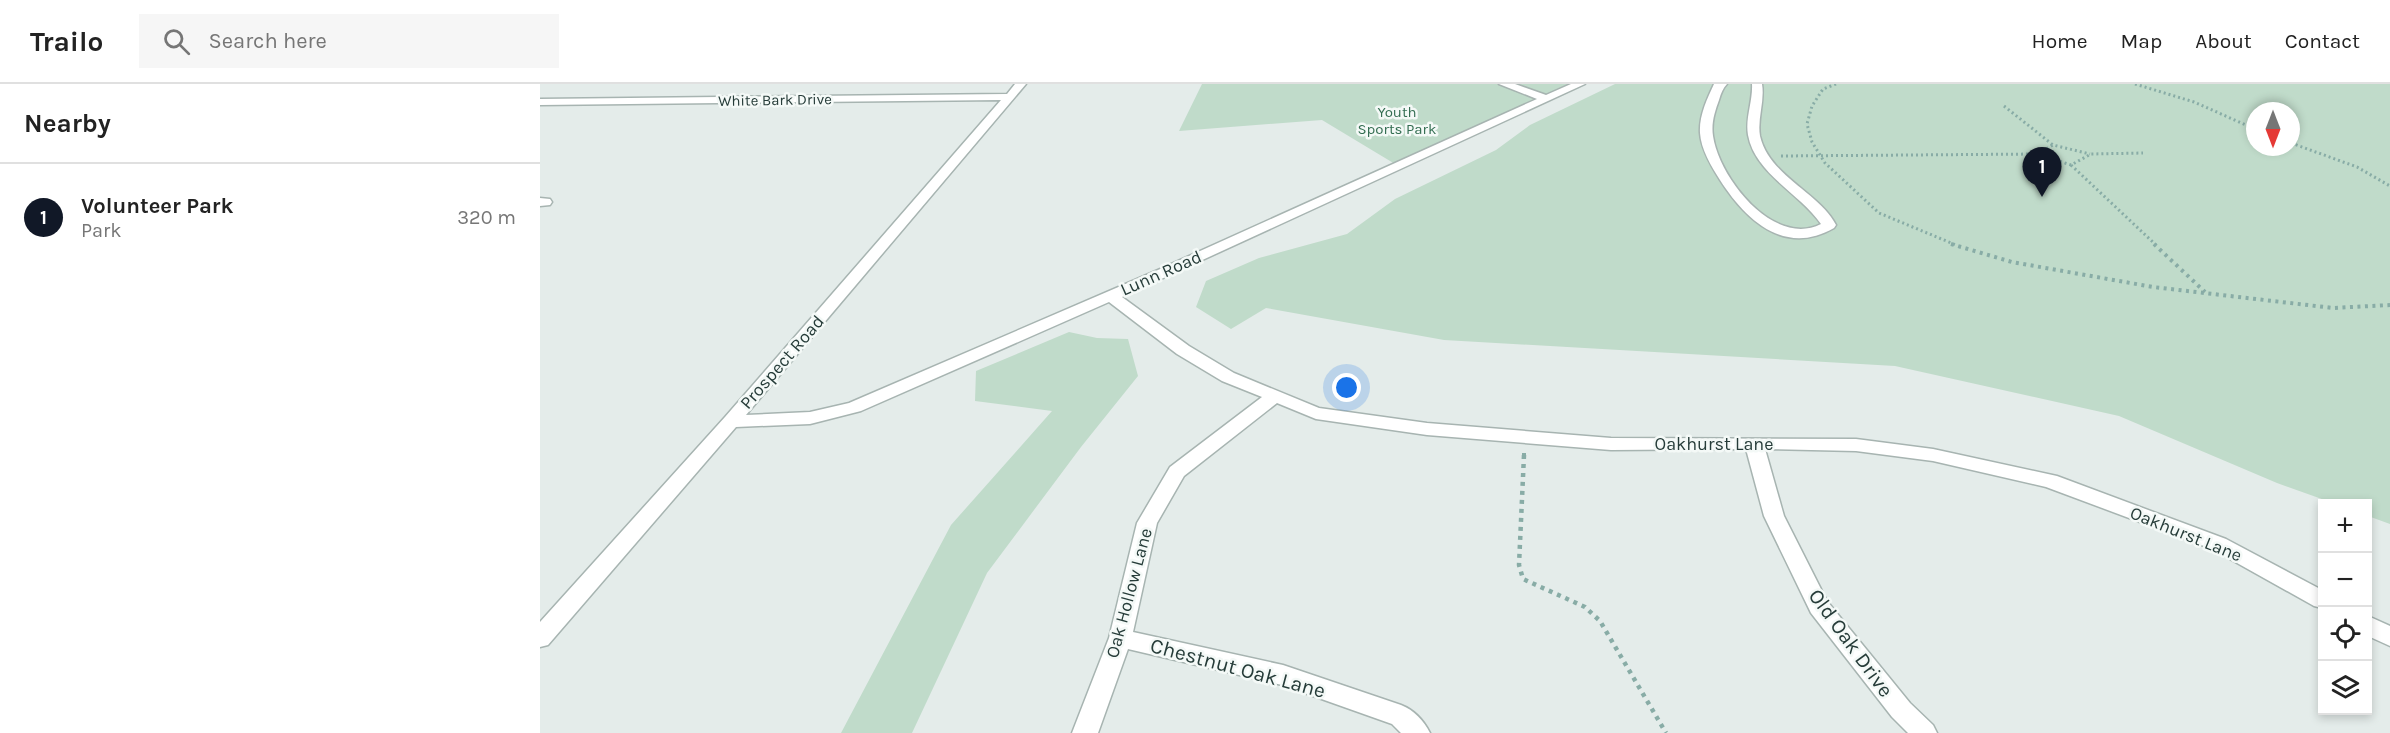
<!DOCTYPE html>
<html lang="en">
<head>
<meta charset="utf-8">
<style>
  body { margin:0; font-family:Karla,sans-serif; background:#f6f6f6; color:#222 }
  .controls { position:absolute; right:18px; bottom:18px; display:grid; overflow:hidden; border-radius:0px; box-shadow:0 3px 9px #0003 }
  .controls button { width:54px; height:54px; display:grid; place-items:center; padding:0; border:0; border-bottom:2px solid #e0e0e0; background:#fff; color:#222; font:30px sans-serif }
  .compass { position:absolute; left:1706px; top:18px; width:54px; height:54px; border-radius:50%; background:#fff; box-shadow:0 3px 9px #0003; rotate:180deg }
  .you { position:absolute; left:807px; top:304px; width:21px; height:21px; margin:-15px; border:4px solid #fff; border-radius:50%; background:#1a73e8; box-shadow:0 0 0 9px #1a73e833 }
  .badge { display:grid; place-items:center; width:39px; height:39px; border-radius:50%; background:#111827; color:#fff; font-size:20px; font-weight:700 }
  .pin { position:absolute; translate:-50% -50px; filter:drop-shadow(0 2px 3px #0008) }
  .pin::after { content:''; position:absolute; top:32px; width:21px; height:18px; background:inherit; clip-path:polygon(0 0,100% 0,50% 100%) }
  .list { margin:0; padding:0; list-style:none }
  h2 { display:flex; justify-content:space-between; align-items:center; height:78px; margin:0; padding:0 24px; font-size:26px }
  h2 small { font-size:20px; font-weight:400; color:#767676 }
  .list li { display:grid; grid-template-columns:39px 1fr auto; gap:18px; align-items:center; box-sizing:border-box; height:108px; padding:0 24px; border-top:2px solid #e0e0e0 }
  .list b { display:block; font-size:22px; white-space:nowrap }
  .list p { margin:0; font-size:20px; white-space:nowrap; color:#767676 }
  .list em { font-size:20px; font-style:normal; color:#767676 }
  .icon { flex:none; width:33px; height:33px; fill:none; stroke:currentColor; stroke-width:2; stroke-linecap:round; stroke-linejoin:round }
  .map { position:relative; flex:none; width:1850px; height:649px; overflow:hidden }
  header { display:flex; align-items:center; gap:36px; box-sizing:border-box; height:84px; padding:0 30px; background:#fff; border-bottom:2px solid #e0e0e0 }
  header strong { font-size:28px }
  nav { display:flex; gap:33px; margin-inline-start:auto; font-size:21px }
  .search { width:420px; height:54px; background:#f6f6f6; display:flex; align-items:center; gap:15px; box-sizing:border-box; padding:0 21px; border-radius:0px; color:#767676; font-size:22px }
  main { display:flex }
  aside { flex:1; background:#fff }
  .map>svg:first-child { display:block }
  .green { fill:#c0dbca; fill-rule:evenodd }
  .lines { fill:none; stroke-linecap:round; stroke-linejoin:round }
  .minor-casing { stroke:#a7b4b1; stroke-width:3 }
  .path-far2 { stroke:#88aca6; stroke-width:3; stroke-dasharray:2 3; stroke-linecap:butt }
  .path-far1 { stroke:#88aca6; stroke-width:4; stroke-dasharray:3 4.5; stroke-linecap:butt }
  .path { stroke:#88aca6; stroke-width:4.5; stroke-dasharray:4 5; stroke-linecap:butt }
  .minor { fill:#fff; fill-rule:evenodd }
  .labels { text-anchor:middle; stroke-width:5; stroke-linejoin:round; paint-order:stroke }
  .far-street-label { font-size:15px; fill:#263c39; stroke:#f4f9f7 }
  .far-park-label { font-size:15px; fill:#346e52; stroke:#f4f9f7 }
  .street-label { font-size:18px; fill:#263c39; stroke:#f4f9f7 }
  .near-street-label { font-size:21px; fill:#263c39; stroke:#f4f9f7 }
</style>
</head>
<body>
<header>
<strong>Trailo</strong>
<div class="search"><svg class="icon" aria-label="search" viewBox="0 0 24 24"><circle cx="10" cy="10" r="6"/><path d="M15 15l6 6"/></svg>Search here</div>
<nav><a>Home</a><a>Map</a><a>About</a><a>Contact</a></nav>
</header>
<main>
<aside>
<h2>Nearby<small></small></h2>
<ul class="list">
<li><span class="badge">1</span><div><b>Volunteer Park</b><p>Park</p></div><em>320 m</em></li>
</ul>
</aside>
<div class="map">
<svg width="1850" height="649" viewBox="0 0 1850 649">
  <rect width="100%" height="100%" fill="#e4ecea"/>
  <g class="green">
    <path d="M 662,0 L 1033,0 L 855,80 L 782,36 L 639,47 Z"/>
    <path d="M 1075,0 L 1850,0 L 1850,440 L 1828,432 L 1828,420 L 1793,419 L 1737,399 L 1579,332 L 1355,282 L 904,256 L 726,224 L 691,245 L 656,223 L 666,197 L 719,174 L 807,150 L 855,115 L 956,66 L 990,41 ZM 1715,27 L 1751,27 L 1751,63 L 1715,63 Z"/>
    <path d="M 529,248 L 557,254 L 588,255 L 598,292 L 541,363 L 447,489 L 372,649 L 301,649 L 411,441 L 512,327 L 435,317 L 436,287 Z"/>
  </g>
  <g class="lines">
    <g class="minor-casing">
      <g id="minor">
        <path d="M 475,0 L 486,0 L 206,331 L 270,328 L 309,319 L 618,186 L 997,15 L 959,0 L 975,0 L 1006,11 L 1031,0 L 1045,0 L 582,213 L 649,262 L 694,289 L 779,324 L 887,339 L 1071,354 L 1316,355 L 1393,365 L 1517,392 L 1686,455 L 1782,506 L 1782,524 L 1774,522 L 1672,465 L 1506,403 L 1393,377 L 1316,367 L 1225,365 L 1244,432 L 1287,517 L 1370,619 L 1393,641 L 1397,649 L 1368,649 L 1352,633 L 1271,529 L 1224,432 L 1206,365 L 1071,366 L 887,351 L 776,335 L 737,319 L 644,392 L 617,439 L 593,548 L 743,581 L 861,621 C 874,626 884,637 890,649 L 861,649 L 852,640 L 742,601 L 588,565 L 558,649 L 532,649 L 569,554 L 597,439 L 630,383 L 722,313 L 682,297 L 637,270 L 569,218 L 321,327 L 270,340 L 196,343 L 8,561 L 0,563 L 0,538 L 185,333 L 461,16 L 0,21 L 0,15 L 467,10 Z"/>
        <path d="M 1174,0 L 1187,0 C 1183,4 1181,9 1179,16 C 1175,27 1171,39 1173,52 C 1179,94 1234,164 1281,140 C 1261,110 1215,90 1208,51 C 1205,34 1213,17 1212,0 L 1222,0 C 1225,17 1217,35 1220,52 C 1229,92 1280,109 1296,141 L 1294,144 C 1244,173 1205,135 1180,96 C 1171,82 1161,65 1160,49 C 1159,32 1167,15 1174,0 Z"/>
        <path d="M 0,114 L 10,115 L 12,118 L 10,121 L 0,122 Z"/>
        <path d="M 1828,532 L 1850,542 L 1850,562 L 1828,552 Z"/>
      </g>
    </g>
    <g class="path-far2">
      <path d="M 1296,0 L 1283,5 L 1272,22 L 1267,40 L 1272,58 L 1285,79 L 1339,129 L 1416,161"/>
      <path d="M 1595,0 L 1654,18 L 1715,45"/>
      <path d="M 1464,22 L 1513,61"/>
      <path d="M 1751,59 L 1817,83 L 1850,102"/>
      <path d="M 1498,70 L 1513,61 L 1550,70"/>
      <path d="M 1241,72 L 1498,70 L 1531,81 L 1551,70 L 1603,69"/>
      <path d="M 1531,81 L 1616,161"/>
    </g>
    <g class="path-far1">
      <path d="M 1411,160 L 1472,178 L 1613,203 L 1793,224 L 1850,221"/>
      <path d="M 1614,160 L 1665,208"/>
      <path d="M 984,372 L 984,369"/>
    </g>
    <path class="path" d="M 984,371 L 979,481 L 983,495 L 1045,523 L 1060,537 L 1126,649"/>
    <use href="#minor" class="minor"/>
  </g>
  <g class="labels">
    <g class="far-street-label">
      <text transform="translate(235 16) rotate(-1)" y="5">White Bark Drive</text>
    </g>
    <g class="far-park-label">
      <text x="857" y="33">Youth<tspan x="857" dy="17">Sports Park</tspan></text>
    </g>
    <g class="street-label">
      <text transform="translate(621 189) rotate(-24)" y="6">Lunn Road</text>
      <text transform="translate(242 278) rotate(-49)" y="6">Prospect Road</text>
      <text x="1174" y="366">Oakhurst Lane</text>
      <text transform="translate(1646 450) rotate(22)" y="6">Oakhurst Lane</text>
      <text transform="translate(589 509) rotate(-75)" y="6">Oak Hollow Lane</text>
    </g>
    <g class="near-street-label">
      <text transform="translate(1311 559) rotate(54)" y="7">Old Oak Drive</text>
      <text transform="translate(698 584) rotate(15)" y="7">Chestnut Oak Lane</text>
    </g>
  </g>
</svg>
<div class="controls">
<button>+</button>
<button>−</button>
<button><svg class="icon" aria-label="locate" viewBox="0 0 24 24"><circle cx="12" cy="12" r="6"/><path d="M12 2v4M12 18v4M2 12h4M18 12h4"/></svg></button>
<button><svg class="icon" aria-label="layers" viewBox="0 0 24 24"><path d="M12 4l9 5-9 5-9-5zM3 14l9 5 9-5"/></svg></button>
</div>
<svg class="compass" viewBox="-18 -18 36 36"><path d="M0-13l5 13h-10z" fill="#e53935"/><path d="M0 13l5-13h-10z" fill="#767676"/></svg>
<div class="you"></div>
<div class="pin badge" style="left:1502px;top:113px">1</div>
</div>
</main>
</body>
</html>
